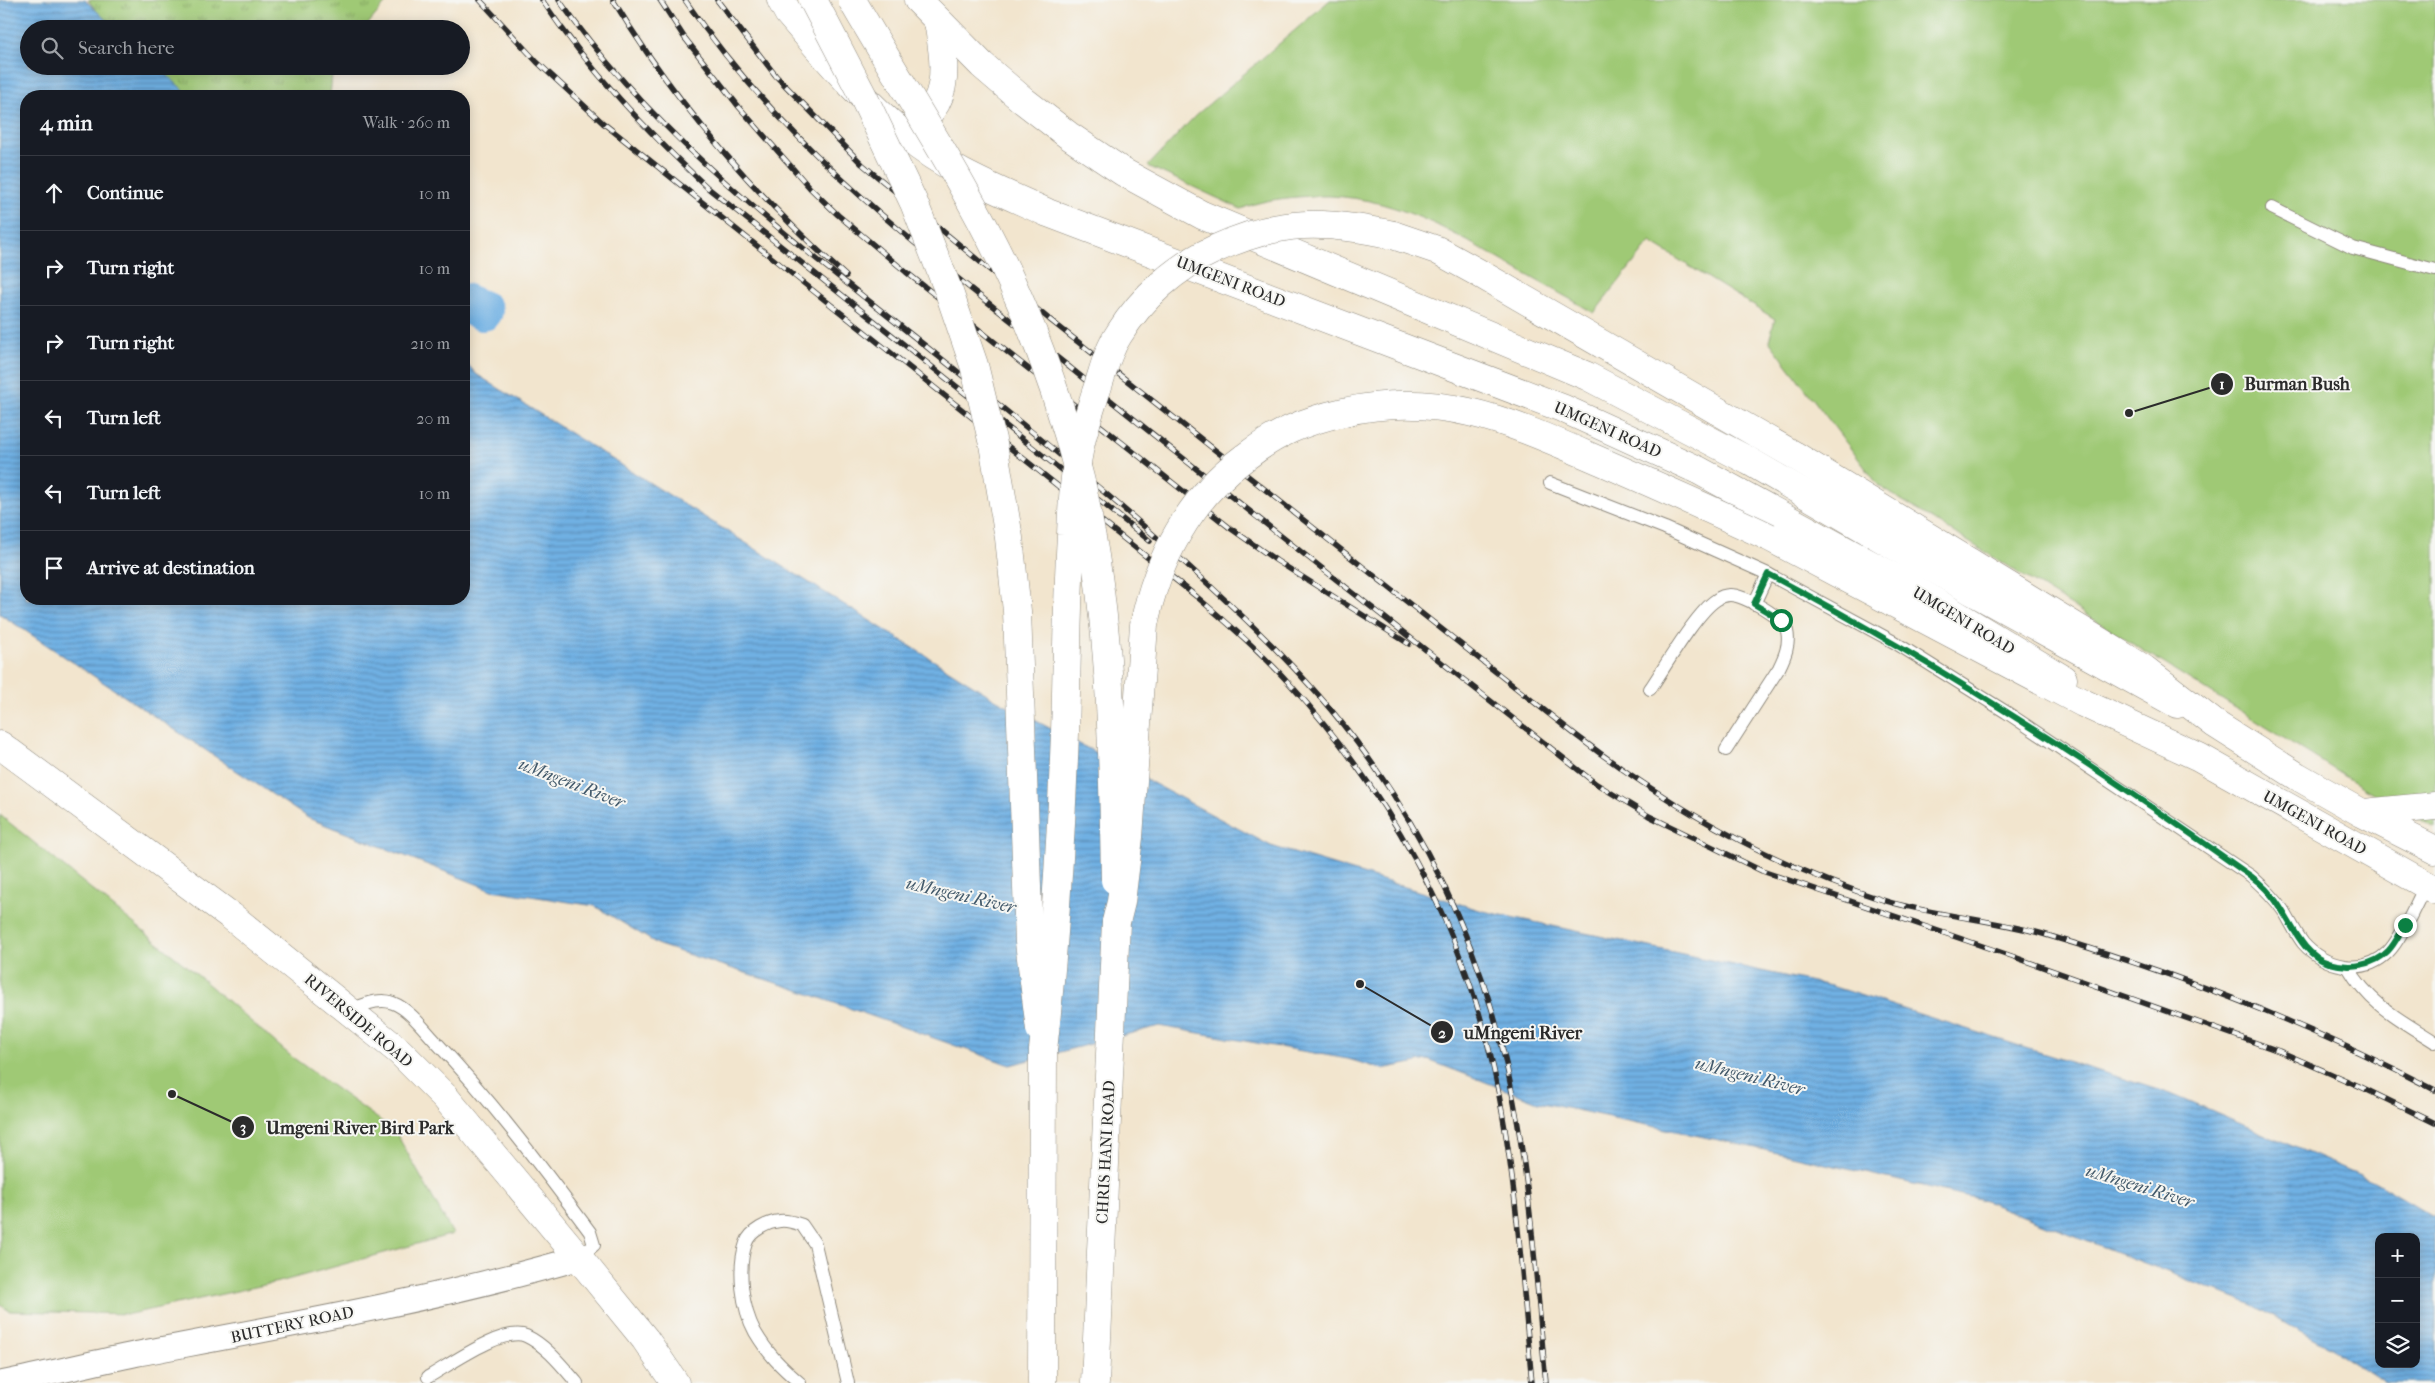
<!DOCTYPE html>
<html lang="en">
<head>
<meta charset="utf-8">
<style>
  body { margin:0; font-family:"IM FELL French Canon",serif; background:#242831; color:#f1f3f6 }
  .controls { position:absolute; right:15px; bottom:15px; display:grid; overflow:hidden; border-radius:10px; box-shadow:0 2px 12px #0003 }
  .controls button { width:45px; height:45px; display:grid; place-items:center; padding:0; border:0; border-bottom:1px solid #363941; background:#171b24; color:#f1f3f6; font:25px sans-serif }
  .stop { position:absolute; width:15px; height:15px; margin:-11px; border:4px solid #0b8043; border-radius:50%; background:#fff }
  .stop.end { background:#0b8043; border-color:#fff; box-shadow:0 1px 5px #0008 }
  .list { margin:0; padding:0; list-style:none }
  h2 { display:flex; justify-content:space-between; align-items:center; height:65px; margin:0; padding:0 20px; font-size:21px }
  h2 small { font-size:16px; font-weight:400; color:#9ea1a6 }
  .list li { display:grid; grid-template-columns:32px 1fr auto; gap:15px; align-items:center; box-sizing:border-box; height:75px; padding:0 20px; border-top:1px solid #363941 }
  .list b { display:block; font-size:19px; white-space:nowrap }
  .list em { font-size:16px; font-style:normal; color:#9ea1a6 }
  .icon { flex:none; width:28px; height:28px; fill:none; stroke:currentColor; stroke-width:2; stroke-linecap:round; stroke-linejoin:round }
  .map { position:relative; flex:none; width:2435px; height:1383px; overflow:hidden }
  .search { position:absolute; background:#171b24; box-shadow:0 2px 12px #0003; left:20px; top:20px; width:450px; height:55px; display:flex; align-items:center; gap:12px; box-sizing:border-box; padding:0 18px; border-radius:28px; color:#9ea1a6; font-size:19px }
  .panel { position:absolute; background:#171b24; box-shadow:0 2px 12px #0003; left:20px; top:90px; width:450px; height:515px; border-radius:20px }
  .map>svg:first-child { display:block }
  .grass { fill:url(#grass-tufts); stroke:#657a50 }
  .park { fill:#9fc975; stroke:#657a50 }
  .water { fill:url(#water-rules); stroke:#4e6e87; fill-rule:evenodd }
  .lines { fill:none; stroke-linecap:round; stroke-linejoin:round }
  .river { stroke:#70b0e3; stroke-width:40 }
  .lane-casing { stroke:#8e887c; stroke-width:14 }
  .street-casing { stroke:#8e887c; stroke-width:26 }
  .secondary-casing { stroke:#8e887c; stroke-width:29 }
  .primary-casing { stroke:#8e887c; stroke-width:29 }
  .highway-casing { stroke:#8e887c; stroke-width:29 }
  .lane { stroke:#fff; stroke-width:12 }
  .street { stroke:#fff; stroke-width:24 }
  .secondary { stroke:#fff; stroke-width:28 }
  .primary { stroke:#fff; stroke-width:28 }
  .highway { stroke:#fff; stroke-width:28 }
  .rail-casing { stroke:#2b2b2b; stroke-width:5.5 }
  .rail { stroke:#f6f6f2; stroke-width:4; stroke-dasharray:11; stroke-linecap:butt }
  .primary-bridge-casing { stroke:#8e887c; stroke-width:29; stroke-linecap:butt }
  .highway-bridge-casing { stroke:#8e887c; stroke-width:29; stroke-linecap:butt }
  .primary-bridge { stroke:#fff; stroke-width:28 }
  .highway-bridge { stroke:#fff; stroke-width:28 }
  .route { stroke:#0b8043; stroke-width:6 }
  .labels { text-anchor:middle; stroke-width:4; stroke-linejoin:round; paint-order:stroke }
  .street-label { font-size:16px; fill:#2b2b2b; stroke:#f6f6f2 }
  .water-label { font-size:18px; font-style:italic; fill:#435a6b; stroke:#f6f6f2 }
  .leader { fill:none; stroke:#2b2b2b; stroke-width:2 }
  .callout-dot { fill:#2b2b2b; stroke:#f6f6f2; stroke-width:2 }
  .mark-label { font-size:15px; text-anchor:middle; font-weight:bold; fill:#fff }
  .callout-label { font-size:18px; text-anchor:middle; font-weight:bold; fill:#2b2b2b; stroke:#f6f6f2; stroke-width:4; stroke-linejoin:round; paint-order:stroke }
</style>
</head>
<body>
<div class="map">
<svg width="2435" height="1383" viewBox="0 0 2435 1383">
  <defs>
    <pattern id="grass-tufts" width="24" height="20" patternUnits="userSpaceOnUse" patternTransform="scale(1.25)"><rect width="24" height="20" fill="#9fc975"/><path d="M3 7l-1-3M5 7V3M7 7l1-3M15 17l-1-3M17 17v-4M19 17l1-3" fill="none" stroke="#82a360"/></pattern>
    <pattern id="water-rules" width="6" height="5" patternUnits="userSpaceOnUse" patternTransform="scale(1.25)"><rect width="6" height="5" fill="#70b0e3"/><path d="M0 2.5h6" fill="none" stroke="#5c8fb8"/></pattern>
  </defs>
  <rect width="100%" height="100%" fill="#f6f6f2"/>
  <filter id="ink" filterUnits="userSpaceOnUse"><feTurbulence type="fractalNoise" baseFrequency=".02" numOctaves="2"/><feDisplacementMap in="SourceGraphic" scale="10" xChannelSelector="R" yChannelSelector="G"/><feConvolveMatrix kernelMatrix="1 2 1 2 8 2 1 2 1" color-interpolation-filters="sRGB"/></filter>
  <filter id="wash" filterUnits="userSpaceOnUse"><feTurbulence type="fractalNoise" baseFrequency=".0096" numOctaves="4" result="noise"/><feDisplacementMap in="SourceGraphic" scale="20" xChannelSelector="R" yChannelSelector="G"/><feGaussianBlur stdDeviation="1.12" result="paint"/><feColorMatrix in="noise" values="0 0 0 0 0 0 0 0 0 0 0 0 0 0 0 0 0 1.4 0 .05"/><feComposite in="paint" operator="in"/></filter>
  <g filter="url(#wash)">
    <rect width="100%" height="100%" fill="#f2e5ce"/>
    <g class="grass">
      <path d="M 88,0 L 388,0 L 364,29 L 111,29 Z"/>
      <path d="M 142,66 L 337,66 L 332,75 L 330,96 L 166,96 Z"/>
    </g>
    <g class="park">
      <path d="M 1330,0 L 2435,0 L 2435,828 L 2364,788 L 1879,486 L 1769,341 L 1775,319 L 1650,242 L 1594,313 C 1566,296 1537,281 1508,264 C 1438,224 1381,189 1297,197 C 1277,199 1259,201 1241,209 L 1148,166 L 1195,116 Z"/>
      <path d="M 0,815 L 201,978 L 292,1057 L 395,1131 L 453,1234 L 283,1281 L 130,1314 L 10,1311 L 0,1305 Z"/>
    </g>
    <path class="water" d="M 0,0 L 85,0 L 116,29 L 29,29 L 29,66 L 157,66 L 190,96 L 26,96 L 26,599 L 464,599 L 464,360 L 476,374 L 995,699 L 1271,846 L 1483,911 L 1831,986 L 2171,1094 L 2374,1181 L 2435,1217 L 2435,1383 L 2386,1383 L 2341,1354 L 2253,1305 L 1979,1199 L 1756,1148 L 1538,1102 L 1428,1060 L 1382,1069 L 1348,1059 L 1159,1026 L 1010,1065 L 795,989 L 659,945 L 595,906 L 492,890 L 308,818 L 0,614 ZM 2379,1237 L 2416,1237 L 2416,1364 L 2379,1364 Z"/>
    <g class="lines">
      <path class="river" d="M 464,303 L 483,311"/>
    </g>
  </g>
  <g filter="url(#ink)">
    <g class="lines">
      <g class="lane-casing">
        <g id="lane">
          <path d="M 2272,208 L 2353,248 L 2435,270"/>
          <path d="M 1550,483 L 1665,528 L 1768,574 L 1894,642 L 2006,712 L 2251,876 C 2264,888 2276,899 2285,913 C 2291,923 2296,934 2303,943 C 2324,967 2363,977 2388,952 C 2402,938 2416,903 2426,885"/>
          <path d="M 1754,604 L 1768,574"/>
          <path d="M 1650,689 C 1665,667 1696,613 1716,600 C 1720,597 1725,595 1730,595 C 1744,595 1784,617 1787,631 C 1790,644 1785,656 1779,668 L 1726,750"/>
          <path d="M 2348,967 C 2370,1005 2399,1019 2435,1042"/>
          <path d="M 349,1010 C 362,1006 379,997 393,1003 C 409,1009 423,1028 435,1041 C 491,1100 541,1166 590,1232 L 594,1245 L 579,1258"/>
          <path d="M 428,1377 C 448,1366 503,1326 526,1336 C 546,1345 563,1367 577,1383"/>
          <path d="M 800,1383 C 781,1367 768,1354 755,1332 C 742,1308 737,1269 746,1243 C 750,1231 768,1222 780,1221 C 786,1220 796,1223 802,1225 L 815,1244 L 848,1383"/>
        </g>
      </g>
      <g class="street-casing">
        <path id="street" d="M 3,1383 C 48,1374 92,1363 136,1354 C 285,1326 434,1300 579,1258"/>
      </g>
      <g class="secondary-casing">
        <path id="secondary" d="M 0,745 L 231,916 L 400,1052 L 445,1097 L 579,1258 L 645,1339 L 675,1383"/>
      </g>
      <g class="primary-casing">
        <g id="primary">
          <path d="M 781,0 L 788,13 C 826,57 862,101 907,137 C 948,171 1000,191 1048,213 L 1562,408 L 1698,470 L 1901,581 L 2063,679"/>
          <path d="M 918,0 L 982,65 L 1024,101 L 1068,135 L 1123,172 L 1202,215 L 1587,376 L 1749,461 L 1970,590 L 2177,704"/>
          <path d="M 909,137 C 918,126 929,115 936,103 C 949,79 942,47 938,21"/>
          <path d="M 1042,1383 L 1043,1050"/>
          <path d="M 1095,1383 L 1116,922"/>
        </g>
      </g>
      <g class="highway-casing">
        <g id="highway">
          <path d="M 1393,235 L 1437,250 L 1477,272 L 1794,455 L 2089,635 L 2144,669 L 2215,724 L 2297,776 L 2362,813 L 2435,850"/>
          <path d="M 1769,537 L 2083,703 L 2199,757 L 2435,890"/>
          <path d="M 2364,813 L 2435,806"/>
        </g>
      </g>
      <use href="#lane" class="lane"/>
      <use href="#street" class="street"/>
      <use href="#secondary" class="secondary"/>
      <use href="#primary" class="primary"/>
      <use href="#highway" class="highway"/>
      <g class="rail-casing">
        <g id="rail">
          <path d="M 480,0 L 537,62 L 603,123 L 1197,597 C 1229,624 1260,651 1288,682 C 1387,790 1461,922 1493,1066 C 1516,1170 1522,1277 1532,1383"/>
          <path d="M 542,0 C 589,70 646,130 708,188 L 1150,541"/>
          <path d="M 559,0 C 656,138 783,232 913,336 C 1001,406 1089,477 1173,552 C 1245,617 1318,685 1374,766 C 1426,840 1467,926 1493,1013 C 1528,1133 1534,1260 1546,1383"/>
          <path d="M 613,0 C 676,104 755,195 846,276"/>
          <path d="M 660,0 L 684,37 L 739,107 L 810,188 L 838,215 L 906,272 L 1230,528 L 1277,561 L 1409,644"/>
          <path d="M 685,0 C 787,151 928,254 1068,366 C 1242,507 1419,644 1595,783 L 1649,816 L 1762,871 L 2003,953 L 2279,1051 L 2359,1086 L 2435,1123"/>
          <path d="M 717,0 L 776,76 L 862,164 L 1049,319 L 1577,736 C 1670,807 1774,866 1886,901 C 1937,916 1991,919 2043,934 C 2177,973 2310,1025 2435,1090"/>
        </g>
      </g>
      <use href="#rail" class="rail"/>
      <g class="primary-bridge-casing">
        <g id="primary-bridge">
          <path d="M 813,0 L 864,98 L 914,203 L 949,292 L 974,365 L 993,444 L 1009,538 L 1017,611 L 1029,942 L 1040,1029"/>
          <path d="M 852,0 C 906,94 967,184 1012,283 C 1040,345 1063,411 1080,478 C 1085,497 1088,518 1092,538 C 1112,651 1113,765 1115,880"/>
        </g>
      </g>
      <g class="highway-bridge-casing">
        <g id="highway-bridge">
          <path d="M 1116,922 L 1121,902 L 1129,837 L 1144,625 C 1157,559 1190,498 1244,458 C 1276,433 1304,421 1344,412 C 1444,389 1514,424 1605,463 C 1660,487 1715,511 1769,537"/>
          <path d="M 1043,1050 C 1055,945 1061,839 1065,733 C 1067,667 1067,601 1071,535 C 1072,504 1074,472 1081,442 C 1085,425 1091,408 1096,392 C 1103,372 1107,352 1119,334 C 1142,297 1176,267 1215,249 C 1280,219 1324,220 1393,235"/>
        </g>
      </g>
      <use href="#primary-bridge" class="primary-bridge"/>
      <use href="#highway-bridge" class="highway-bridge"/>
    </g>
  </g>
  <g class="lines" filter="url(#ink)">
    <path class="route" d="M 1781,620 L 1754,604 L 1768,574 C 1933,661 2091,762 2242,870 C 2253,877 2264,886 2272,896 C 2290,917 2300,955 2329,963 C 2349,969 2374,966 2388,951 C 2395,944 2400,933 2405,925"/>
  </g>
  <g class="labels">
    <g class="street-label">
      <text transform="translate(1231 281) rotate(21)" y="6">UMGENI ROAD</text>
      <text transform="translate(1608 429) rotate(24)" y="6">UMGENI ROAD</text>
      <text transform="translate(1964 620) rotate(31)" y="6">UMGENI ROAD</text>
      <text transform="translate(2315 822) rotate(29)" y="6">UMGENI ROAD</text>
      <text transform="translate(359 1020) rotate(40)" y="6">RIVERSIDE ROAD</text>
      <text transform="translate(1105 1152) rotate(-87)" y="6">CHRIS HANI ROAD</text>
      <text transform="translate(292 1324) rotate(-12)" y="6">BUTTERY ROAD</text>
    </g>
    <g class="water-label">
      <text transform="translate(572 783) rotate(21)" y="6">uMngeni River</text>
      <text transform="translate(961 895) rotate(13)" y="6">uMngeni River</text>
      <text transform="translate(1750 1076) rotate(14)" y="6">uMngeni River</text>
      <text transform="translate(2140 1186) rotate(17)" y="6">uMngeni River</text>
    </g>
  </g>
  <path class="leader" d="M2129 413L2222 384M1360 984L1442 1032M172 1094L243 1127"/>
  <g class="callout-dot">
    <circle cx="2129" cy="413" r="5"/>
    <circle cx="1360" cy="984" r="5"/>
    <circle cx="172" cy="1094" r="5"/>
    <circle cx="2222" cy="384" r="12"/>
    <circle cx="1442" cy="1032" r="12"/>
    <circle cx="243" cy="1127" r="12"/>
  </g>
  <g class="mark-label">
    <text x="2222" y="389">1</text>
    <text x="1442" y="1038">2</text>
    <text x="243" y="1132">3</text>
  </g>
  <g class="callout-label">
    <text x="2297" y="390">Burman Bush</text>
    <text x="1523" y="1039">uMngeni River</text>
    <text x="360" y="1134">Umgeni River Bird Park</text>
  </g>
</svg>
<div class="controls">
<button>+</button>
<button>−</button>
<button><svg class="icon" aria-label="layers" viewBox="0 0 24 24"><path d="M12 4l9 5-9 5-9-5zM3 14l9 5 9-5"/></svg></button>
</div>
<div class="stop" style="left:1781px;top:620px"></div>
<div class="stop end" style="left:2405px;top:925px"></div>
<div class="search"><svg class="icon" aria-label="search" viewBox="0 0 24 24"><circle cx="10" cy="10" r="6"/><path d="M15 15l6 6"/></svg>Search here</div>
<section class="panel">
<h2>4 min<small>Walk · 260 m</small></h2>
<ul class="list">
<li><svg class="icon" aria-label="ahead" viewBox="0 0 24 24"><path d="M12 20V5M6 11l6-6 6 6"/></svg><div><b>Continue</b></div><em>10 m</em></li>
<li><svg class="icon" aria-label="right" viewBox="0 0 24 24"><path d="M7 20v-9h11M14 6l5 5-5 5"/></svg><div><b>Turn right</b></div><em>10 m</em></li>
<li><svg class="icon" aria-label="right" viewBox="0 0 24 24"><path d="M7 20v-9h11M14 6l5 5-5 5"/></svg><div><b>Turn right</b></div><em>210 m</em></li>
<li><svg class="icon" aria-label="left" viewBox="0 0 24 24"><path d="M17 20v-9H6M10 6l-5 5 5 5"/></svg><div><b>Turn left</b></div><em>20 m</em></li>
<li><svg class="icon" aria-label="left" viewBox="0 0 24 24"><path d="M17 20v-9H6M10 6l-5 5 5 5"/></svg><div><b>Turn left</b></div><em>10 m</em></li>
<li><svg class="icon" aria-label="arrive" viewBox="0 0 24 24"><path d="M6 21V4h12l-3 4 3 4H6"/></svg><div><b>Arrive at destination</b></div></li>
</ul>
</section>
</div>
</body>
</html>
